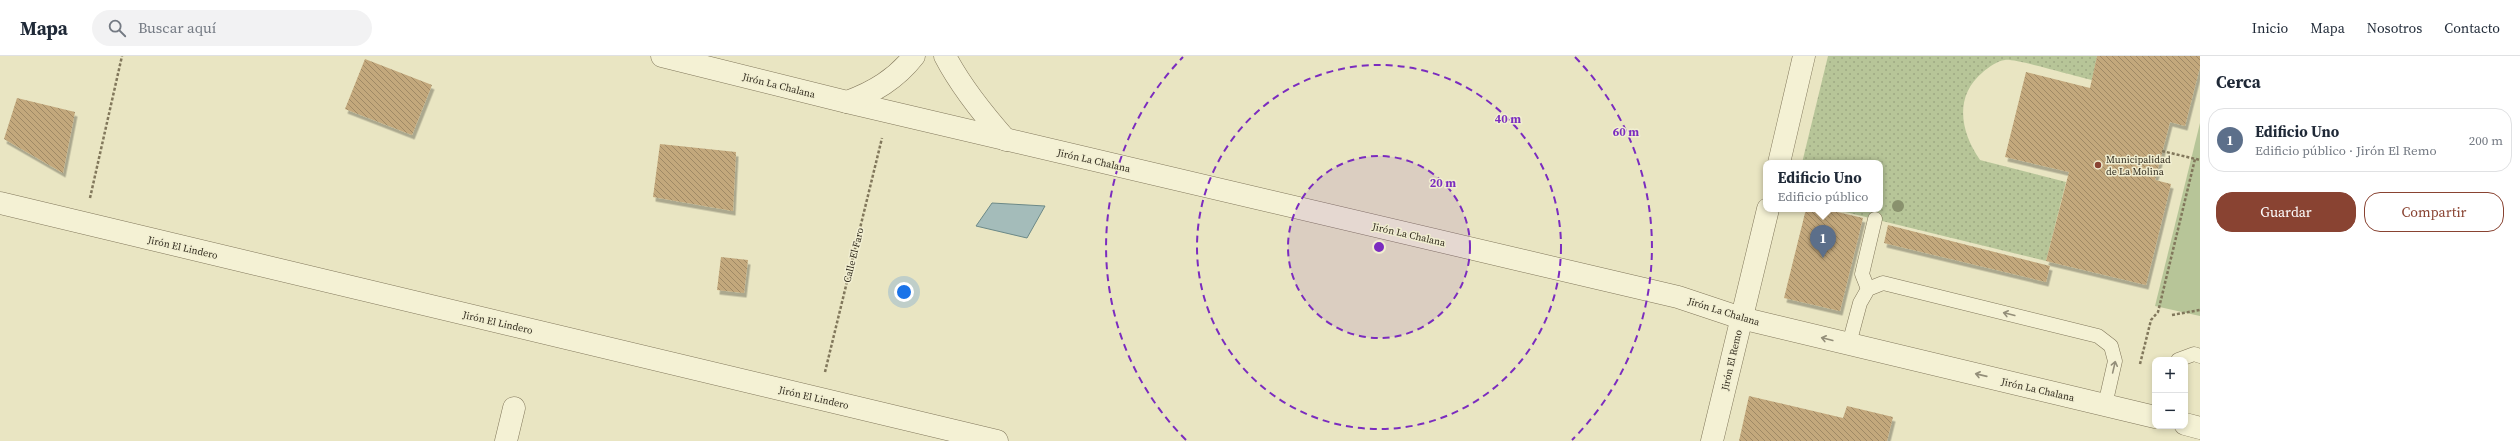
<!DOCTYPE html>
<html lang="es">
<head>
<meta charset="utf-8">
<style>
  body { margin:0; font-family:"Source Serif 4",serif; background:#f2f2f3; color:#1f2937 }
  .controls { position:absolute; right:12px; bottom:12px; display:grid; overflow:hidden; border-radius:8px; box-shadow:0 2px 6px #0003 }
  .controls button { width:36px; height:36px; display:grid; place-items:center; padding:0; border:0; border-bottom:1px solid #e0e1e3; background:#fff; color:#1f2937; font:20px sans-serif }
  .you { position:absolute; left:904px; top:236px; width:14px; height:14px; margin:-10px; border:3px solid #fff; border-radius:50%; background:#1a73e8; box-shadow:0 0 0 6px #1a73e833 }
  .badge { display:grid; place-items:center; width:26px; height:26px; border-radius:50%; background:#894332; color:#fff; font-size:13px; font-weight:700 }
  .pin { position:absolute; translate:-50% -33px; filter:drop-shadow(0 1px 2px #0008) }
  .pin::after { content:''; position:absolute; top:21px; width:14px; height:12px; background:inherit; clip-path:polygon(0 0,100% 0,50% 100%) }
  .popup { position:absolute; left:1763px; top:104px; width:120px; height:52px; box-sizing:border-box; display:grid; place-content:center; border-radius:8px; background:#fff; filter:drop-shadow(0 1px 3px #0005); font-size:13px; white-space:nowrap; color:#747a83 }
  .popup b { font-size:15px; color:#1f2937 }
  .popup::after { content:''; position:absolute; left:50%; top:100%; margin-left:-8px; border:8px solid transparent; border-top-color:#fff }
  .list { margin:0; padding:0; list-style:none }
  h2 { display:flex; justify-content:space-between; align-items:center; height:52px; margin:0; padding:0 16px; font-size:17px }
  h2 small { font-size:13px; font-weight:400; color:#747a83 }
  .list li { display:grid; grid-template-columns:26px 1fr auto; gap:12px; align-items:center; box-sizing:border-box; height:64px; margin:0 8px 8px; padding:0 8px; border:1px solid #e0e1e3; border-radius:16px }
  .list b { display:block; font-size:15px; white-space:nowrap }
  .list p { margin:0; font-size:13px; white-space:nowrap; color:#747a83 }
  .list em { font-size:13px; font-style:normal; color:#747a83 }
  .actions { display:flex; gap:8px; padding:12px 16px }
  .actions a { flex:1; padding:9px 0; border:1px solid #894332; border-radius:16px; text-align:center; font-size:14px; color:#894332 }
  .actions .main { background:#894332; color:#fff }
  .icon { flex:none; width:22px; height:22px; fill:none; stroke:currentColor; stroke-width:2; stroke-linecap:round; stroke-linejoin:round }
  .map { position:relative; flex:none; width:2200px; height:385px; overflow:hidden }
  header { display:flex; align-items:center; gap:24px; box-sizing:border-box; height:56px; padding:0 20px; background:#fff; border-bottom:1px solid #e0e1e3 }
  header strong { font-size:19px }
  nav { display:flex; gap:22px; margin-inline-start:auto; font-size:14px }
  .search { width:280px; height:36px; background:#f2f2f3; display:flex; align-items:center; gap:10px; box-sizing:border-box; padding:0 14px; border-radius:22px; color:#747a83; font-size:15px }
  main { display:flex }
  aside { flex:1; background:#fff }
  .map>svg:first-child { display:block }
  .grass { fill:url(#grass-dots) }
  .green { fill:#b7c598 }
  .water { fill:#a4bcba; stroke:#6c8987 }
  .building { fill:url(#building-back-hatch); filter:url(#shadow) }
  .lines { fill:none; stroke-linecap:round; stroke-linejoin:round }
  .lane-casing { stroke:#81775b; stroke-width:15 }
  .street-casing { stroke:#81775b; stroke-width:23 }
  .path { stroke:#81775b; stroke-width:2.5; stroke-dasharray:3 2; stroke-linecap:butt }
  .lane { stroke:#f4f1d4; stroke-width:14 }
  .street { stroke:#f4f1d4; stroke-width:22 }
  .tree { fill:#89916d }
  .oneway { stroke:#938e79 }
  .ring { fill:none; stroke:#7b2cbf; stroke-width:2; stroke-dasharray:7 5 }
  .poi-dot { fill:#894332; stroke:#f1eed1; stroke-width:1.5 }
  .labels { text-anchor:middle; stroke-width:3; stroke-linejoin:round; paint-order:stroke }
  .street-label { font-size:10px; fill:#322c1e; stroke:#f1eed1 }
  .poi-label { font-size:10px; fill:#322c1e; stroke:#f1eed1; text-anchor:start }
  .centre { fill:#7b2cbf; stroke:#f1eed1; stroke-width:2 }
  .ring-label { font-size:12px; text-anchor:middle; font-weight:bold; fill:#7b2cbf; stroke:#f1eed1; stroke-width:3; stroke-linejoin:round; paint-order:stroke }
</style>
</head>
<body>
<header>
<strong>Mapa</strong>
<div class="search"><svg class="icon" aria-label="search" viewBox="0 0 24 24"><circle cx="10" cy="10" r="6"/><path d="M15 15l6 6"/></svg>Buscar aquí</div>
<nav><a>Inicio</a><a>Mapa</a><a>Nosotros</a><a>Contacto</a></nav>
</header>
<main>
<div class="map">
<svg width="2200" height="385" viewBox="0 0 2200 385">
  <defs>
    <pattern id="grass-dots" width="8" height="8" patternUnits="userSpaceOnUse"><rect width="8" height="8" fill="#b7c598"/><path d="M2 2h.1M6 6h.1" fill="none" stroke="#9ea983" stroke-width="1.8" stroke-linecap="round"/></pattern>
    <pattern id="building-back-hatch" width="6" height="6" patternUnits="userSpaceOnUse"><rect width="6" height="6" fill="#c3a87c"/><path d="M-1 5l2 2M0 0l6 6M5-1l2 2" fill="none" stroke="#9f8965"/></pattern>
    <filter id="shadow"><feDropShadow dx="2.5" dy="4.5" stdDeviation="0" flood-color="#0004"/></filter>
  </defs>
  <rect width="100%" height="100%" fill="#e9e5c2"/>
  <path class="grass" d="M 1828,0 L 2097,0 L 2092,24 C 2077,21 2014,2 2005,4 C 1997,5 1989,11 1983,16 C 1954,40 1960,75 1980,104 L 2066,126 L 2046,205 L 1833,153 L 1880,153 L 1880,107 L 1802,107 Z"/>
  <path class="green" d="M 2200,67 L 2200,260 L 2155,250 Z"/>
  <path class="water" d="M 992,147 L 1045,150 L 1027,182 L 976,170 Z"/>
  <g class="building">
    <path d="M 2097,0 L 2200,0 L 2200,11 L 2185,70 L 2170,66 L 2155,124 L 2171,128 L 2146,229 L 2046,205 L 2069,116 L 2005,101 L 2026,16 L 2090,32 Z"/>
    <path d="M 365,3 L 432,29 L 412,79 L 345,53 Z"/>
    <path d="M 17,42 L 75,56 L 63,117 L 4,83 Z"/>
    <path d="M 660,88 L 736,96 L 733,155 L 653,141 Z"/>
    <path d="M 1806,153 L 1824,153 L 1863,162 L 1840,255 L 1784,242 Z"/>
    <path d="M 1888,169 L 2050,210 L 2046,226 L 1884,187 Z"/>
    <path d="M 721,201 L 748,204 L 744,237 L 717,234 Z"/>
    <path d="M 1749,340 L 1843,362 L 1847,350 L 1893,361 L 1887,385 L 1739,385 Z"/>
  </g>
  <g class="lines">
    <g class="lane-casing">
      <g id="lane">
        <path d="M 1868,233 L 1862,218 L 1875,163"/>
        <path d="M 1849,288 L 1860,247 L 1868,233 L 1883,227 L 2098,280 L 2111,290 L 2115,305 L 2105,349"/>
        <path d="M 2178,304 L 2194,298 L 2200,300"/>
      </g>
    </g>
    <g class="street-casing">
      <g id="street">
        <path d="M 662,0 L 847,46 L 1678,241 L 1741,262 L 2155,361"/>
        <path d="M 945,0 C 961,31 983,58 1006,84"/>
        <path d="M 847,46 C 874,36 896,23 914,0"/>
        <path d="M 1779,107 L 1804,0"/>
        <path d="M 0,147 L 997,385"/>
        <path d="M 2185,368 L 2200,372"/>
        <path d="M 506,385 L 514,352"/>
        <path d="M 1712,385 L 1768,153"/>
      </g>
    </g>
    <g class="path">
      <path d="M 2162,95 L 2200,104"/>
      <path d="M 90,142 L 122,0"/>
      <path d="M 2172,259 L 2200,254"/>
      <path d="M 2140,308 L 2151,264 L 2158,256 L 2195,103"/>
      <path d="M 825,316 L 882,82"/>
    </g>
    <use href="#lane" class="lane"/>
    <use href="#street" class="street"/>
  </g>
  <circle class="tree" cx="1898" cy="150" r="6"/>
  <defs><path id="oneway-shaft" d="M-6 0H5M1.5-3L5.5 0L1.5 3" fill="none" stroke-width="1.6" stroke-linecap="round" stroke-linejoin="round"/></defs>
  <g class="oneway">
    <use href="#oneway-shaft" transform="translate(2009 258) rotate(-166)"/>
    <use href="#oneway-shaft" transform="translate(1827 283) rotate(-166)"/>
    <use href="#oneway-shaft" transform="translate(2114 311) rotate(-77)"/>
    <use href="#oneway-shaft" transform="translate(1981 319) rotate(-167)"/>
  </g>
  <circle cx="1379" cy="191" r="91" fill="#7b2cbf" fill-opacity=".12"/>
  <g class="ring">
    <circle cx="1379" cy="191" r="91"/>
    <circle cx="1379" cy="191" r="182"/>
    <path d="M1186 384A273 273 0 0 1 1183 1M1575 1A273 273 0 0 1 1572 384"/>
  </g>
  <circle class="poi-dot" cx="2098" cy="109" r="4"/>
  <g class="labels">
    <g class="street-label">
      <text transform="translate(779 29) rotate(14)" y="4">Jirón La Chalana</text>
      <text transform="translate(1094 104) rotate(13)" y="4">Jirón La Chalana</text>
      <text transform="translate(1409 178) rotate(13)" y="4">Jirón La Chalana</text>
      <text transform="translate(183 191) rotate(13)" y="4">Jirón El Lindero</text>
      <text transform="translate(853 199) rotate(-76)" y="4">Calle El Faro</text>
      <text transform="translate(1724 255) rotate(17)" y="4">Jirón La Chalana</text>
      <text transform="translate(498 266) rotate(13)" y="4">Jirón El Lindero</text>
      <text transform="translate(1731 304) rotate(-77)" y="4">Jirón El Remo</text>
      <text transform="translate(2038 333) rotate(13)" y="4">Jirón La Chalana</text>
      <text transform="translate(814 341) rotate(13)" y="4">Jirón El Lindero</text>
    </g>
    <g class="poi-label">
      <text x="2106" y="107">Municipalidad<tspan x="2106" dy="12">de La Molina</tspan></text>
    </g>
  </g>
  <circle cx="1379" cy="191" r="6" class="centre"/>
  <g class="ring-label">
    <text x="1508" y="67">40 m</text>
    <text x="1626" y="80">60 m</text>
    <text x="1443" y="131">20 m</text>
  </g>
</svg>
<div class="controls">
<button>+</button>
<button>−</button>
</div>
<div class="you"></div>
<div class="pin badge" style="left:1823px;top:202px;background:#5c6f8a">1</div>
<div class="popup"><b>Edificio Uno</b>Edificio público</div>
</div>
<aside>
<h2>Cerca<small></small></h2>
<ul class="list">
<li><span class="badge" style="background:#5c6f8a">1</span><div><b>Edificio Uno</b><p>Edificio público · Jirón El Remo</p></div><em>200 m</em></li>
</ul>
<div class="actions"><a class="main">Guardar</a><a>Compartir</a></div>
</aside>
</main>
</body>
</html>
